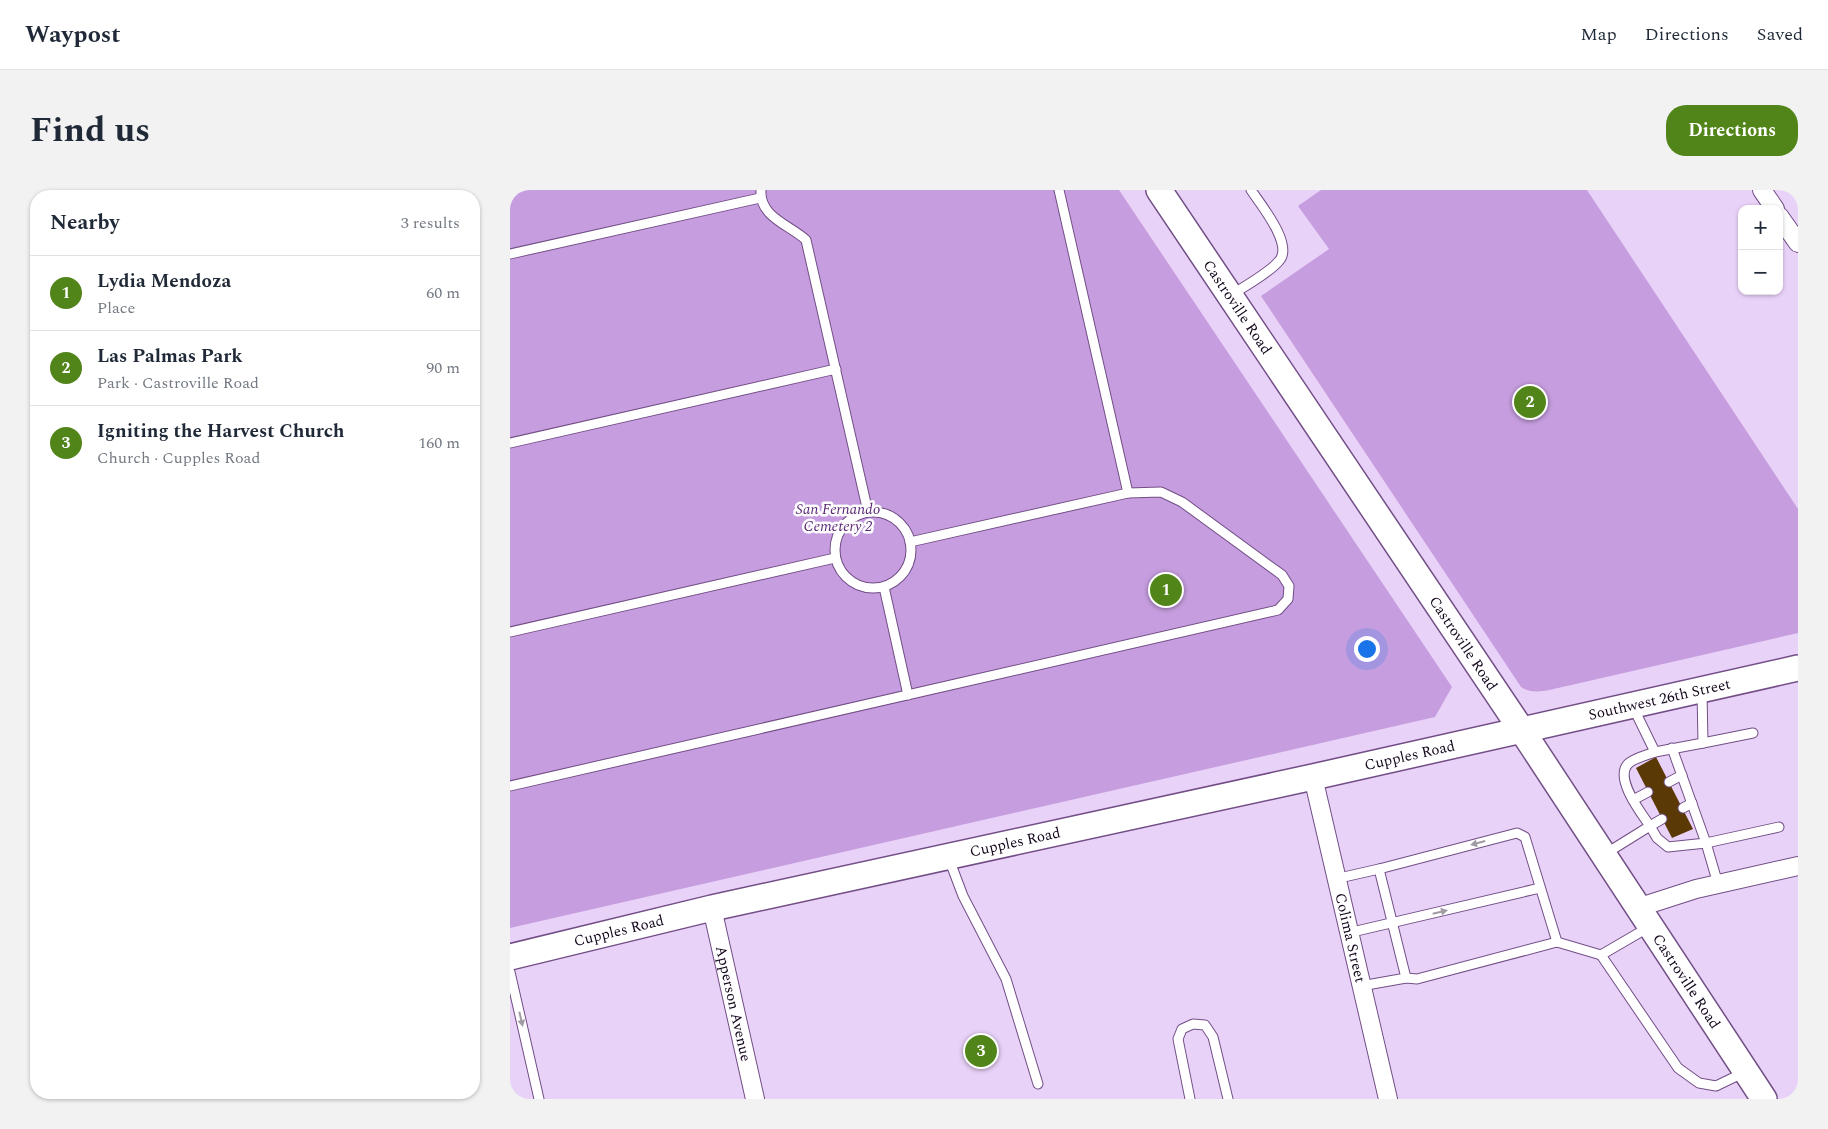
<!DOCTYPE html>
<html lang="en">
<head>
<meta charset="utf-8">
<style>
  body { margin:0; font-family:Spectral,serif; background:#f2f2f3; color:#1f2937 }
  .controls { position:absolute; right:15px; top:15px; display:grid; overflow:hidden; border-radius:10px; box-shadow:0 1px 4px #0004 }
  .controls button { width:45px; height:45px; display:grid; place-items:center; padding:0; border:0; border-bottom:1px solid #e0e1e3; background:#fff; color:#1f2937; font:25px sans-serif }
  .you { position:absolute; left:856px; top:458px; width:18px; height:18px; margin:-12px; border:4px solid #fff; border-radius:50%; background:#1a73e8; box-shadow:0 0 0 8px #1a73e833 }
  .badge { display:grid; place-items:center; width:32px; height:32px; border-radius:50%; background:#528519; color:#fff; font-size:16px; font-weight:700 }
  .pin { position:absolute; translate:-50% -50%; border:2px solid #fff; box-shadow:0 1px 5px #0006 }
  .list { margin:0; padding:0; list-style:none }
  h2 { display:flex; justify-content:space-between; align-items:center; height:65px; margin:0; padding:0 20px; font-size:21px }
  h2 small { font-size:16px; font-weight:400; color:#747a83 }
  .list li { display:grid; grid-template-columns:32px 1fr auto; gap:15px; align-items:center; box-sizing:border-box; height:75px; padding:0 20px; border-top:1px solid #e0e1e3 }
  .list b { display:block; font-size:19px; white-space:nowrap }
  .list p { margin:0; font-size:16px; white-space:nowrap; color:#747a83 }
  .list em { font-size:16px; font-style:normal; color:#747a83 }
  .map { position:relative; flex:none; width:1288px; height:909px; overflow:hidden; border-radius:20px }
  header { display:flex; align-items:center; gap:30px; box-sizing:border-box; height:70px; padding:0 25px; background:#fff; border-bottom:1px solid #e0e1e3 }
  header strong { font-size:24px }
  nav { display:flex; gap:28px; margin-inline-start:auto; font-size:18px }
  .intro { display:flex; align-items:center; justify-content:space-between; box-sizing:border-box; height:120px; padding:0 30px }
  h1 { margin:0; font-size:35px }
  .button { padding:12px 22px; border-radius:20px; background:#528519; color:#fff; font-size:18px; font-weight:700 }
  main { display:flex; gap:30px; padding:0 30px }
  aside { flex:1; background:#fff; border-radius:20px; box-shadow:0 1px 4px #0004 }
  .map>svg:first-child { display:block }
  .green { fill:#c69edf }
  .building { fill:#5a3905 }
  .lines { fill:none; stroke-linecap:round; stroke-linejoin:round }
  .lane-casing { stroke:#724e86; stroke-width:11 }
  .street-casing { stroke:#724e86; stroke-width:20 }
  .secondary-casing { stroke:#724e86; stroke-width:28 }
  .lane { stroke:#fff; stroke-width:9 }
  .street { stroke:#fff; stroke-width:18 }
  .secondary { stroke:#fff; stroke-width:25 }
  .oneway { fill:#a19ba4 }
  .labels { text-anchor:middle; stroke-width:5; stroke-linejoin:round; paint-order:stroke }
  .street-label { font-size:15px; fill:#14061c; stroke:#fdfdfd }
  .park-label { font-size:15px; font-style:italic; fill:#5c2976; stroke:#fdfdfd }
</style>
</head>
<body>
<header>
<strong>Waypost</strong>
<nav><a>Map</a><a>Directions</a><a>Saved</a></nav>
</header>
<div class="intro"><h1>Find us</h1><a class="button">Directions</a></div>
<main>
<aside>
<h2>Nearby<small>3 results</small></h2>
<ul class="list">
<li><span class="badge">1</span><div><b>Lydia Mendoza</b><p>Place</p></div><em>60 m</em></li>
<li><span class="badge">2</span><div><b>Las Palmas Park</b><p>Park · Castroville Road</p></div><em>90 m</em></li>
<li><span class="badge">3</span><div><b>Igniting the Harvest Church</b><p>Church · Cupples Road</p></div><em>160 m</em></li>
</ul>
</aside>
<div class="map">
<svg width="1288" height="909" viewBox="0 0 1288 909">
  <rect width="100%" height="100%" fill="#e9d2f8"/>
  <g class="green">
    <path d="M 0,0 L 609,0 L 942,497 L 925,527 L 0,738 Z"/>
    <path d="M 811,0 L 1077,0 L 1288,319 L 1288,443 L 1057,496 C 1041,499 1025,506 1011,497 L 751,106 L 819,59 L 788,16 Z"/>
  </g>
  <path class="building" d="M 1146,567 L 1183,639 L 1162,648 L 1126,578 Z"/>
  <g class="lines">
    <g class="lane-casing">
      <g id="lane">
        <path d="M 251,0 C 249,27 280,35 296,50 L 358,322"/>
        <path d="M 549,0 L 618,303"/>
        <path d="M 0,64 L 250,8"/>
        <path d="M 721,105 C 735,96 759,83 769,71 C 784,55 751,15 741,0"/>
        <path d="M 0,253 L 326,179"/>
        <circle cx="363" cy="360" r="38"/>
        <path d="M 374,397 L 398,505"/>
        <path d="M 0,442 L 325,368"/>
        <path d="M 1123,517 L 1145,562 L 1193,553 L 1192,502"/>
        <path d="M 1193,553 L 1243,543"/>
        <path d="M 1159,592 L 1172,585"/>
        <path d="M 0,596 L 768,420 L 778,409 L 779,396 L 772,385 L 672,312 L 651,302 L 618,303 L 400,352"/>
        <path d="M 1123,610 L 1138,602"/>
        <path d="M 1173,618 L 1182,613"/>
        <path d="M 1152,629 L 1140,636 L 1147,648 L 1158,657 L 1196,653 L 1162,558"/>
        <path d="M 1095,664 L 1140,636 C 1131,623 1103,587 1119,573 C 1125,568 1137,565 1145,562"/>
        <path d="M 439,669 L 453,706 L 496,789 L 528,894"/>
        <path d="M 869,679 L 1007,643 L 1015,647 L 1047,752"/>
        <path d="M 825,689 L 869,679 L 896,788 L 851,796"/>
        <path d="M 1208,694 L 1196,653 L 1269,637"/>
        <path d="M 838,743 L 1030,698"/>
        <path d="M 1091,765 L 1168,878 L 1189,893 L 1206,896 L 1235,882"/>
        <path d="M 0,782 L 29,909"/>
        <path d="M 896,788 L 907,789 L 1047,752 L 1091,765 L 1139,737"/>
        <path d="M 680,909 L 668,849 L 672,839 L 683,834 L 695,835 L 703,847 L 718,909"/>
      </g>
    </g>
    <g class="street-casing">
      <g id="street">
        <path d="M 1252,0 L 1265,19"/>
        <path d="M 1269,26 L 1288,53"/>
        <path id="s1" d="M 803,587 L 878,909"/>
        <path id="s2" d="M 202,718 L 245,909"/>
        <path d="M 1127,718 L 1186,699 L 1288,676"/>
      </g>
    </g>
    <g class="secondary-casing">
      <g id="secondary">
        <path id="s3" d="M 649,0 L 1011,539 L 1254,909"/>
        <path id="s4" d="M 0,767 L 202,718 L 803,587 L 1288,478"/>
      </g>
    </g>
    <use href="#lane" class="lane"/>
    <use href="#street" class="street"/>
    <use href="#secondary" class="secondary"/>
  </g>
  <defs><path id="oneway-solid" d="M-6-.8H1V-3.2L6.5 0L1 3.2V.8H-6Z" transform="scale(1.25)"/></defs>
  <g class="oneway">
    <use href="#oneway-solid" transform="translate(968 653) rotate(165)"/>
    <use href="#oneway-solid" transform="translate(930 722) rotate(-13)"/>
    <use href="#oneway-solid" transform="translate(11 829) rotate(77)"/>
  </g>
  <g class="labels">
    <g class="street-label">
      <text dy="5" stroke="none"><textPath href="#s3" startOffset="141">Castroville Road</textPath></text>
      <text dy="5" stroke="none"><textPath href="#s3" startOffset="546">Castroville Road</textPath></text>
      <text dy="5" stroke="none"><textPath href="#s4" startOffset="1178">Southwest 26th Street</textPath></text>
      <text dy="5" stroke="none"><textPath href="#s4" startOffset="922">Cupples Road</textPath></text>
      <text dy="5" stroke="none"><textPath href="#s4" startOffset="518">Cupples Road</textPath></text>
      <text dy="5" stroke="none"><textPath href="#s4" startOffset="112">Cupples Road</textPath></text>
      <text dy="5" stroke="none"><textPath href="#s1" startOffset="165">Colima Street</textPath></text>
      <text dy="5" stroke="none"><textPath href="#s3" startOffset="951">Castroville Road</textPath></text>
      <text dy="5" stroke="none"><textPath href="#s2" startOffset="98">Apperson Avenue</textPath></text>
    </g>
    <g class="park-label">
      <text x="328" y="324">San Fernando<tspan x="328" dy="17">Cemetery 2</tspan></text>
    </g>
  </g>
</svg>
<div class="controls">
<button>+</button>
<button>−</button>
</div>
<div class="you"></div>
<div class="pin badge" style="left:656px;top:400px">1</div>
<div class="pin badge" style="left:1020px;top:212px">2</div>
<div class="pin badge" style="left:471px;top:861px">3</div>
</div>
</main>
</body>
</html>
